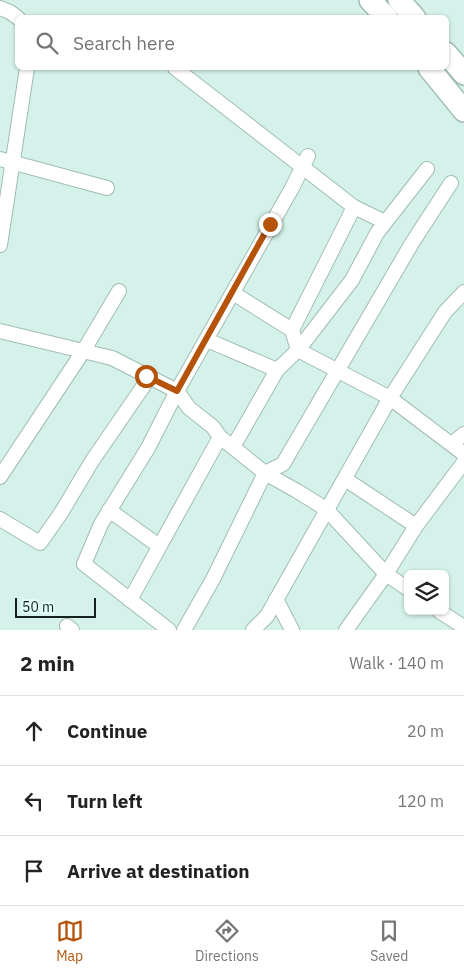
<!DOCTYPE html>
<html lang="en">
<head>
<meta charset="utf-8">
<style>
  body { margin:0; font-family:"IBM Plex Sans",sans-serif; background:#f2f2f2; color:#222 }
  .controls { position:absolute; right:15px; bottom:15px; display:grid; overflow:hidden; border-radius:8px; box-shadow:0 1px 4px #0004 }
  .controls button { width:45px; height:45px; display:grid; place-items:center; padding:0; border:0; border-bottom:1px solid #e0e0e0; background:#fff; color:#222; font:25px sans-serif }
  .scale { position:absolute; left:15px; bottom:12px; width:81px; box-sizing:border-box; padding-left:5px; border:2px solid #15201e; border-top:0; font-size:14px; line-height:18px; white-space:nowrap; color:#15201e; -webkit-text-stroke:4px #e1fff7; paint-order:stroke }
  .stop { position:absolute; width:15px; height:15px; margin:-11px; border:4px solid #b45309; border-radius:50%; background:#fff }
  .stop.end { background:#b45309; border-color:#fff; box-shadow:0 1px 5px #0008 }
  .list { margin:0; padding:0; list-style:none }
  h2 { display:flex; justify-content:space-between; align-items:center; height:65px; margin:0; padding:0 20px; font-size:21px }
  h2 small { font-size:16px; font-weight:400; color:#767676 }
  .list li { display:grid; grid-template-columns:32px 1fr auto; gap:15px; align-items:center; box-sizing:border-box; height:70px; padding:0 20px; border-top:1px solid #e0e0e0 }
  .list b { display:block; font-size:19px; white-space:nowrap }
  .list em { font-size:16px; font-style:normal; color:#767676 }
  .icon { flex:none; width:28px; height:28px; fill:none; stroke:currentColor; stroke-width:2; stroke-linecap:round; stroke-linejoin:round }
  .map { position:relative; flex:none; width:464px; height:630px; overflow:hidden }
  .search { position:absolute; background:#fff; box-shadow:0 1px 4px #0004; left:15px; right:15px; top:15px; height:55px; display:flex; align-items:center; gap:12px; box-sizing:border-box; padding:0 18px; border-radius:8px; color:#767676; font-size:19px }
  .sheet { height:275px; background:#fff }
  nav { display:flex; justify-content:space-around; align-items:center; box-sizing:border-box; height:70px; border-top:1px solid #e0e0e0; background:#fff; font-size:14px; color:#767676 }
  nav a { display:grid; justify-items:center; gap:2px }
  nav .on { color:#b45309 }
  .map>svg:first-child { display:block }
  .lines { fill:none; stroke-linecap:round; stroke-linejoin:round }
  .minor-casing { stroke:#a0bcb5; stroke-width:16 }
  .highway-casing { stroke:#a0bcb5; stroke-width:24 }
  .minor { stroke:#fff; stroke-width:14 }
  .highway { stroke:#fff; stroke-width:21 }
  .route { stroke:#b45309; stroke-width:6 }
</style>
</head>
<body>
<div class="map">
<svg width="464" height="630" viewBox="0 0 464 630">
  <rect width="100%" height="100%" fill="#d4f2ea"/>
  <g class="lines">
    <g class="minor-casing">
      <g id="minor">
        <path d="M 0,8 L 10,12 L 18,18"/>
        <path d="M 175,68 L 354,207"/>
        <path d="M 0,159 L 107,188"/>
        <path d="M 385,222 L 354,207 L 292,330 L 298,350 L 390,398 L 464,454"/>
        <path d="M 0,245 L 27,68"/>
        <path d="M 233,293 L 292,330"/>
        <path d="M 0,331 L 112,358 L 177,391 L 189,408 L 213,427 L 220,437 L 265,473 L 297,491 L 326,509 L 386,574 L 408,589"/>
        <path d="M 207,340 L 277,370"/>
        <path d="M 452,444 L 464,434"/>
        <path d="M 233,447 L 277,370 L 298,350 L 352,280 L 377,233 L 427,169"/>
        <path d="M 0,477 L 84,350 L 119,291"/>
        <path d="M 345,479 L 416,526"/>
        <path d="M 109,510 L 159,546"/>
        <path d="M 0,519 L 40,543 L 61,513 L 92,461 L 149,378"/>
        <path d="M 276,599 L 292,630"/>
        <path d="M 130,600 L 220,437"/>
        <path d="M 439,611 L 464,627"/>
        <path d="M 67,626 L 72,630"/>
        <path d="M 169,630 L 84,564 L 101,524 L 148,448 L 177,391 L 292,188 L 308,156"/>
        <path d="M 184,630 L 213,579 L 265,473 L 283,464 L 412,243 L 451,183"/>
        <path d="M 253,630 L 267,616 L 390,398 L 445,312 L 464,292"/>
        <path d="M 346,630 L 386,574 L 416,526 L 464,462"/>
      </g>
    </g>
    <g class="highway-casing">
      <g id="highway">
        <path d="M 370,0 L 387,18"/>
        <path d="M 399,0 L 415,18"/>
        <path d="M 446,53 L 464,74"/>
        <path d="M 429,68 L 464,111"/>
      </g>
    </g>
    <use href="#minor" class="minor"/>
    <use href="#highway" class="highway"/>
  </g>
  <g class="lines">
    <path class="route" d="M 146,376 L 177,391 L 270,224"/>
  </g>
</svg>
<div class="controls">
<button><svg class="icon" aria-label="layers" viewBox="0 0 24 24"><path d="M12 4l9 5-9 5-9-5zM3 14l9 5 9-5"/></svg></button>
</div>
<div class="scale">50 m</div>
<div class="stop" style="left:146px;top:376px"></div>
<div class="stop end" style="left:270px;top:224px"></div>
<div class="search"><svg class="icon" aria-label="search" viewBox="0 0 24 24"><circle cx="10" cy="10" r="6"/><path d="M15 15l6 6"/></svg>Search here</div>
</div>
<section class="sheet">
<h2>2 min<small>Walk · 140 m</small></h2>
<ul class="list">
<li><svg class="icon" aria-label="ahead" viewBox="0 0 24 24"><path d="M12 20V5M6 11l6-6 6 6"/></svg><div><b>Continue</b></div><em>20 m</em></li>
<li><svg class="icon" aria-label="left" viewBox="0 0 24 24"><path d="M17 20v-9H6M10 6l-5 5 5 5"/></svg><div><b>Turn left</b></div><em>120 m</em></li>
<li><svg class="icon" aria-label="arrive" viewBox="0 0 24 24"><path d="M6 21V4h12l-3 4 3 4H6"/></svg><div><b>Arrive at destination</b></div></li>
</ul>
</section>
<nav>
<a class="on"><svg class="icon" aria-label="map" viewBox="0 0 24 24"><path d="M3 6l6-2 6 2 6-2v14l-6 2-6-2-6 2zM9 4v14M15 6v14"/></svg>Map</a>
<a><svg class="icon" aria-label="directions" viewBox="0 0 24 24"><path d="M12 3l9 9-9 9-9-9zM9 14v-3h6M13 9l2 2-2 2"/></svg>Directions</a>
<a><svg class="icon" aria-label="saved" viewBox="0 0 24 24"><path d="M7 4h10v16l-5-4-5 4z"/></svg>Saved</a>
</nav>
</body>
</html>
